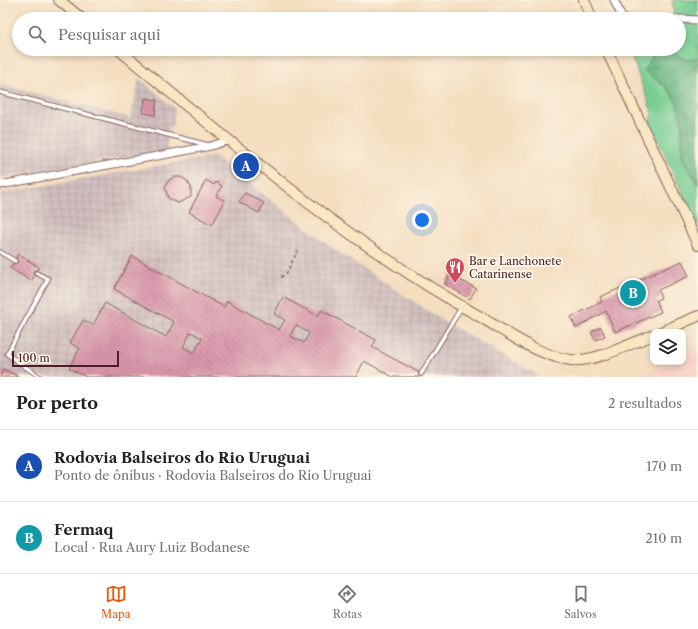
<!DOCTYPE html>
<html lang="pt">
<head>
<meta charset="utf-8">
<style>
  body { margin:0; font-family:"Libre Caslon Text",serif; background:#f6f6f6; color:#222 }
  .controls { position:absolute; right:12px; bottom:12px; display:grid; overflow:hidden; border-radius:8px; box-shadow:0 2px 6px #0003 }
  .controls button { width:36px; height:36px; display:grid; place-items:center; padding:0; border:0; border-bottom:1px solid #e0e0e0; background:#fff; color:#222; font:20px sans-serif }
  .scale { position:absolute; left:12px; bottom:10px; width:107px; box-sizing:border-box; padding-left:4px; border:2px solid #4a1f2b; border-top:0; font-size:11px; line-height:14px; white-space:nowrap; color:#4a1f2b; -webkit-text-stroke:3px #fcf5e5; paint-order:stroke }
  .you { position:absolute; left:422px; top:220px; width:14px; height:14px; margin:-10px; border:3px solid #fff; border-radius:50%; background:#1a73e8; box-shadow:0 0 0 6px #1a73e833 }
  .badge { display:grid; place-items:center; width:26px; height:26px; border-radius:50%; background:#ea580c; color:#fff; font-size:13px; font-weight:700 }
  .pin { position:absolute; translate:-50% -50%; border:2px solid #fff; box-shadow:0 1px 4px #0006 }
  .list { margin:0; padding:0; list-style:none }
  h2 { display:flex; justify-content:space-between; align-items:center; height:52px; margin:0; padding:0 16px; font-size:17px }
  h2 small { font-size:13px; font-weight:400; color:#767676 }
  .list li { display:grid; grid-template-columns:26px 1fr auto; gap:12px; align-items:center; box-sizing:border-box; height:72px; padding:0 16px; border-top:1px solid #e0e0e0 }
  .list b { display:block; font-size:15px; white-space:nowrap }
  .list p { margin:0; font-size:13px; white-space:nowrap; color:#767676 }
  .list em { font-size:13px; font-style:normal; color:#767676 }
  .icon { flex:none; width:22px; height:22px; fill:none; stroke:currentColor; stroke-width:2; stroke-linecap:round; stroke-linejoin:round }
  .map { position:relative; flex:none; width:698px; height:377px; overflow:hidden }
  .search { position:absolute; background:#fff; box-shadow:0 2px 6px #0003; left:12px; right:12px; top:12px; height:44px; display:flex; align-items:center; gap:10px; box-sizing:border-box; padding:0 14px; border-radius:22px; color:#767676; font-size:15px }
  .sheet { height:196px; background:#fff }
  nav { display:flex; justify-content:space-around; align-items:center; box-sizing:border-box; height:56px; border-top:1px solid #e0e0e0; background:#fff; font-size:11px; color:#767676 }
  nav a { display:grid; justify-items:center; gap:2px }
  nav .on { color:#ea580c }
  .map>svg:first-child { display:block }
  .built { fill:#f6d1c5 }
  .industrial { fill:url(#industrial-grid) }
  .green { fill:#77ce93; stroke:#60765f }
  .forest { fill:url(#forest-crowns); stroke:#566854 }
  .building { fill:url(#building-back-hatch); fill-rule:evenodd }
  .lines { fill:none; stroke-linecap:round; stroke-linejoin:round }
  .service-casing { stroke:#86625f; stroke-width:5.5 }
  .minor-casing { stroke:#86625f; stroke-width:9 }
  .secondary-casing { stroke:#86625f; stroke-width:12 }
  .path { stroke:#86625f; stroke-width:1.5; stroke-dasharray:3 3; stroke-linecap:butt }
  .service { stroke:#fff; stroke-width:3.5 }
  .minor { stroke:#fff; stroke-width:7 }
  .secondary { stroke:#f9e7c3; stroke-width:10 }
  .labels { text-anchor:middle; stroke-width:4; stroke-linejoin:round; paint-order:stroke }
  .poi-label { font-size:11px; fill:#4a1f2b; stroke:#fcf5e5; text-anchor:start }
</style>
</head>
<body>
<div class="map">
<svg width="698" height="377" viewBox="0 0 698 377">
  <defs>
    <pattern id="industrial-grid" width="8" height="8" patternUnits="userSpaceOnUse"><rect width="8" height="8" fill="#d1bfbf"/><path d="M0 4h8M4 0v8" fill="none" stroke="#b5a4a4"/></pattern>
    <pattern id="forest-crowns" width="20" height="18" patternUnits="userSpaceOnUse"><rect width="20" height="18" fill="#61b17d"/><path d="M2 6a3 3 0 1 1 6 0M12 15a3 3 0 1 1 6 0" fill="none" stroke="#528f67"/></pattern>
    <pattern id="building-back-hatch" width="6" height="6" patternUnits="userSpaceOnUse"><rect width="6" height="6" fill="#d995aa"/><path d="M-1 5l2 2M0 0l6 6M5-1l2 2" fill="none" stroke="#b2798b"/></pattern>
  </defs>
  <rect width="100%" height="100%" fill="#fcf5e5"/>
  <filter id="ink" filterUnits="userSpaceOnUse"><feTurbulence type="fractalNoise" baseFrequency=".025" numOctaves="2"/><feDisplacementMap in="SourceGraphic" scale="8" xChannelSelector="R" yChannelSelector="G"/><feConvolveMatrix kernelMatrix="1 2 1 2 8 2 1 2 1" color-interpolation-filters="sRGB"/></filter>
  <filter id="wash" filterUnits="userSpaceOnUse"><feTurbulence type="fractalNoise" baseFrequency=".012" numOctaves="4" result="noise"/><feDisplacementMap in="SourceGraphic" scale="16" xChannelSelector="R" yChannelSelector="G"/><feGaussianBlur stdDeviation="0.9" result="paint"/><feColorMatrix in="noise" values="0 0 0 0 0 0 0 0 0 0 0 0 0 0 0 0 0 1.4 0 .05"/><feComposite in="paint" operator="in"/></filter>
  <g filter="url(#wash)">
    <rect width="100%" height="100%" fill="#f4dec0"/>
    <path class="built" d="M 698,350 L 698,377 L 639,377 L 672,362 L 683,362 L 683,357 Z"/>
    <g class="industrial">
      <path d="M 139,78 L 175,109 L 172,126 L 170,126 L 167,146 L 169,150 L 0,178 L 0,84 L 131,118 Z"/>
      <path d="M 214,156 L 334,249 L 445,322 L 541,377 L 0,377 L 0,193 Z"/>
    </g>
    <g class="green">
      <path d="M 672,0 L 698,0 L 698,20 L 672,19 L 674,10 Z"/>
      <path d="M 679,23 L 698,24 L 698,59 L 687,60 L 671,51 L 644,70 L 667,88 L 677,103 L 682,124 L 682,157 L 698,185 L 698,227 L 650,122 L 652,112 L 629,49 L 679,49 Z"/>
    </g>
    <path class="forest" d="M 671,51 L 687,60 L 698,59 L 698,185 L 682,157 L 682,124 L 677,103 L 667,88 L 644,70 L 655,53 Z"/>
    <g id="blocks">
      <g class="building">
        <path d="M 145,98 L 157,100 L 155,115 L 143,113 Z"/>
        <path d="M 174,177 L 181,177 L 187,181 L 191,187 L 191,197 L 178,203 L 168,198 L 165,187 L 168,181 Z"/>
        <path d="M 206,180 L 214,185 L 216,182 L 222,186 L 216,196 L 225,201 L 212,225 L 189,212 Z"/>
        <path d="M 245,193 L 264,203 L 259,213 L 239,202 Z"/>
        <path d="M 18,254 L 39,267 L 38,270 L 33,271 L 34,276 L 31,281 L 10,268 L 13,264 L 18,262 L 16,258 Z"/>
        <path d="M 132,256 L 224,307 L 227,301 L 279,330 L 285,320 L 274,314 L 283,297 L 318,316 L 321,310 L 376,340 L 372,347 L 418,372 L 420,377 L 393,377 L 364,361 L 356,377 L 86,377 L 69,368 L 80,348 L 70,343 L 83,320 L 93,325 L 105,303 L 166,337 L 174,322 L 114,289 ZM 296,325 L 309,333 L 304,343 L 290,336 ZM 191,332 L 202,338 L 194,353 L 183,347 Z"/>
        <path d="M 682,261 L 689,276 L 658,290 L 661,298 L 656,300 L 661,312 L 615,332 L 606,311 L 576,328 L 571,317 L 602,302 L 600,297 Z"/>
        <path d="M 450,275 L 476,288 L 470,299 L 445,284 Z"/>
        <path d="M 601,327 L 605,336 L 595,340 L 591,332 Z"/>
        <path d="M 4,369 L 19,377 L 0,377 Z"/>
      </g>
    </g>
  </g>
  <g filter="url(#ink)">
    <use href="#blocks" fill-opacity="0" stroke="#86625f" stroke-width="1"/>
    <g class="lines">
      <g class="service-casing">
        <g id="service">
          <path d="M 0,92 L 208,145"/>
          <path d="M 0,252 L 15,261"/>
          <path d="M 36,273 L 48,279 L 7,354 L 40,377"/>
          <path d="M 421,374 L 461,308"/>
        </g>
      </g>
      <g class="minor-casing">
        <g id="minor">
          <path d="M 614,0 L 623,19"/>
          <path d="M 619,19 L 662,19"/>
          <path d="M 679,19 L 698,20"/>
          <path d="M 0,185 L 211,146 L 229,140"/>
        </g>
      </g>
      <g class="secondary-casing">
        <g id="secondary">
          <path d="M 59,0 L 82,19"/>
          <path d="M 584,0 L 592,19"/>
          <path d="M 118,49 C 235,146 351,245 484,319 C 511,335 539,356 571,360 C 596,362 629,344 653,335"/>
          <path d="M 606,49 L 698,245"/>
          <path d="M 661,332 L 698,316"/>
        </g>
      </g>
      <path class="path" d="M 281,277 L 286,274 L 298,250"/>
      <use href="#service" class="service"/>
      <use href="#minor" class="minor"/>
      <use href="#secondary" class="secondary"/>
    </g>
  </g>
  <defs>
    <g id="restaurant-pin" transform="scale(1)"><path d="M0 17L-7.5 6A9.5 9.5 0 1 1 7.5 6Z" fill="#d1495b" stroke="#fcf5e5"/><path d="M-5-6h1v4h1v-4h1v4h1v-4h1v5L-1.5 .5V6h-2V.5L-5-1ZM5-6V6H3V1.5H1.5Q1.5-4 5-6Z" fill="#fff"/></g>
  </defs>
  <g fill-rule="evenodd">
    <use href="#restaurant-pin" x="455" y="267"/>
  </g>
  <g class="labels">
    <g class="poi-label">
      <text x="469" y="265">Bar e Lanchonete<tspan x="469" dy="13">Catarinense</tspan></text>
    </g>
  </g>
</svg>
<div class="controls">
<button><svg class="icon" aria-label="layers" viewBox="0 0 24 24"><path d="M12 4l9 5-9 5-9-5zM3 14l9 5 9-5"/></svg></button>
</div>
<div class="scale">100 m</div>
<div class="you"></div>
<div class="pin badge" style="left:246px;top:166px;background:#1a4fb4">A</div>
<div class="pin badge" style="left:633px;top:293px;background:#0f9aa8">B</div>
<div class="search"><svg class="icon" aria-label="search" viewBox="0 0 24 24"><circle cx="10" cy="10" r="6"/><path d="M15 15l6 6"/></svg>Pesquisar aqui</div>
</div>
<section class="sheet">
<h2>Por perto<small>2 resultados</small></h2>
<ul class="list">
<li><span class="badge" style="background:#1a4fb4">A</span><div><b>Rodovia Balseiros do Rio Uruguai</b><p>Ponto de ônibus · Rodovia Balseiros do Rio Uruguai</p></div><em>170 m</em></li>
<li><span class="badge" style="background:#0f9aa8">B</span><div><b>Fermaq</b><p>Local · Rua Aury Luiz Bodanese</p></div><em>210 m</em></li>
</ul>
</section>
<nav>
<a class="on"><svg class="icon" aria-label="map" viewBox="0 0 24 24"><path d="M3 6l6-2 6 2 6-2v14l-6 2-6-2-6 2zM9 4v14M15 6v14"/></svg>Mapa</a>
<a><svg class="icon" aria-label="directions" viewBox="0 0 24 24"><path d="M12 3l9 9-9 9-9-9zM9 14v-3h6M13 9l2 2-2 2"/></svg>Rotas</a>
<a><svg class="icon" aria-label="saved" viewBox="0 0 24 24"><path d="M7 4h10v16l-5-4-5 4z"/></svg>Salvos</a>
</nav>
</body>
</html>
